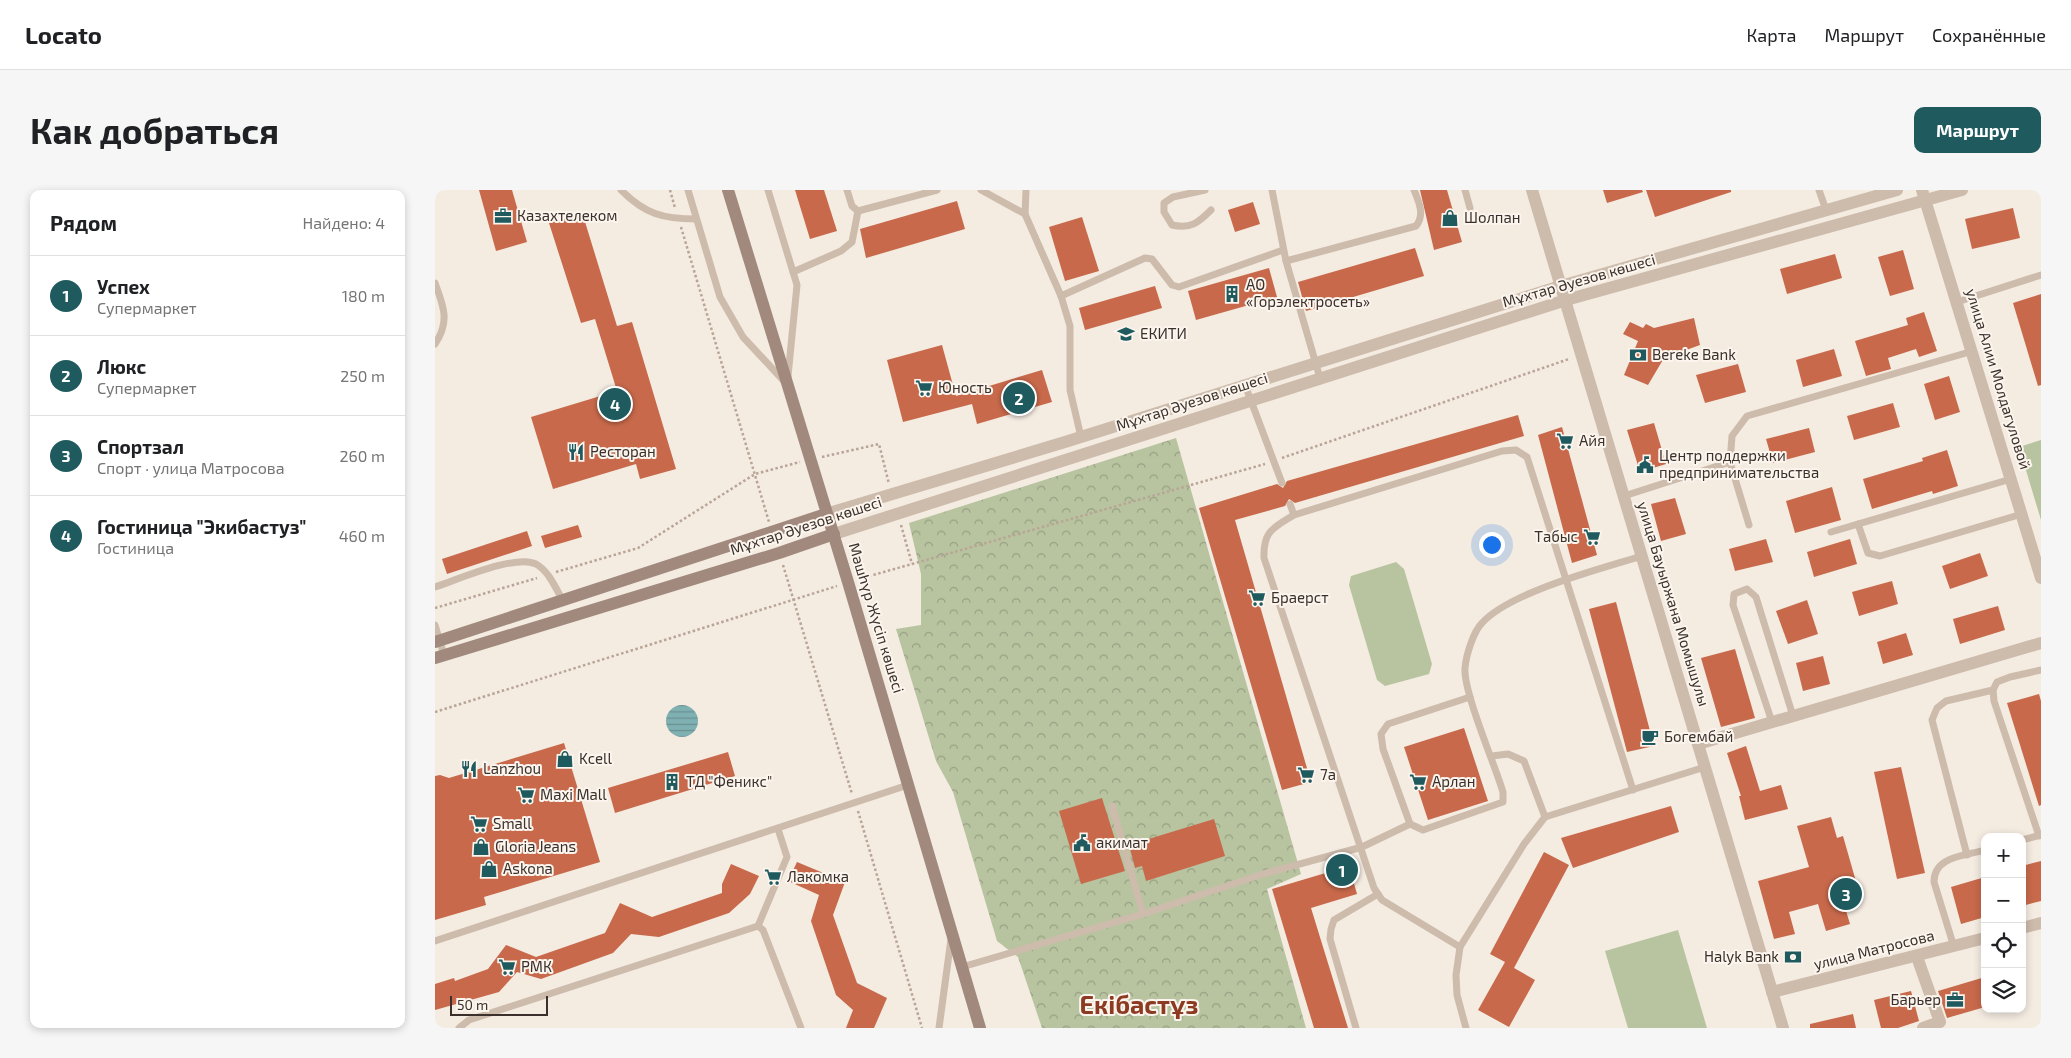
<!DOCTYPE html>
<html lang="ru">
<head>
<meta charset="utf-8">
<style>
  body { margin:0; font-family:"Exo 2",sans-serif; background:#f6f6f6; color:#202124 }
  .controls { position:absolute; right:15px; bottom:15px; display:grid; overflow:hidden; border-radius:10px; box-shadow:0 2px 8px #0003 }
  .controls button { width:45px; height:45px; display:grid; place-items:center; padding:0; border:0; border-bottom:1px solid #e0e0e0; background:#fff; color:#202124; font:25px sans-serif }
  .scale { position:absolute; left:15px; bottom:12px; width:98px; box-sizing:border-box; padding-left:5px; border:2px solid #3b302b; border-top:0; font-size:14px; line-height:18px; white-space:nowrap; color:#3b302b; -webkit-text-stroke:4px #fbf5ee; paint-order:stroke }
  .you { position:absolute; left:1056px; top:354px; width:18px; height:18px; margin:-12px; border:4px solid #fff; border-radius:50%; background:#1a73e8; box-shadow:0 0 0 8px #1a73e833 }
  .badge { display:grid; place-items:center; width:32px; height:32px; border-radius:50%; background:#1f5a5e; color:#fff; font-size:16px; font-weight:700 }
  .pin { position:absolute; translate:-50% -50%; border:2px solid #fff; box-shadow:0 1px 5px #0006 }
  .list { margin:0; padding:0; list-style:none }
  h2 { display:flex; justify-content:space-between; align-items:center; height:65px; margin:0; padding:0 20px; font-size:21px }
  h2 small { font-size:16px; font-weight:400; color:#757577 }
  .list li { display:grid; grid-template-columns:32px 1fr auto; gap:15px; align-items:center; box-sizing:border-box; height:80px; padding:0 20px; border-top:1px solid #e0e0e0 }
  .list b { display:block; font-size:19px; white-space:nowrap }
  .list p { margin:0; font-size:16px; white-space:nowrap; color:#757577 }
  .list em { font-size:16px; font-style:normal; color:#757577 }
  .icon { flex:none; width:28px; height:28px; fill:none; stroke:currentColor; stroke-width:2; stroke-linecap:round; stroke-linejoin:round }
  .map { position:relative; flex:none; width:1606px; height:838px; overflow:hidden; border-radius:10px }
  header { display:flex; align-items:center; gap:30px; box-sizing:border-box; height:70px; padding:0 25px; background:#fff; border-bottom:1px solid #e0e0e0 }
  header strong { font-size:24px }
  nav { display:flex; gap:28px; margin-inline-start:auto; font-size:18px }
  .intro { display:flex; align-items:center; justify-content:space-between; box-sizing:border-box; height:120px; padding:0 30px }
  h1 { margin:0; font-size:35px }
  .button { padding:12px 22px; border-radius:10px; background:#1f5a5e; color:#fff; font-size:18px; font-weight:700 }
  main { display:flex; gap:30px; padding:0 30px }
  aside { flex:1; background:#fff; border-radius:10px; box-shadow:0 2px 8px #0003 }
  .map>svg:first-child { display:block }
  .green { fill:#b8c4a0 }
  .park { fill:url(#park-crowns) }
  .water { fill:url(#water-rules) }
  .building { fill:#c8694b }
  .lines { fill:none; stroke-linecap:round; stroke-linejoin:round }
  .path { stroke:#b9a596; stroke-width:2.5; stroke-dasharray:2.5 2.5; stroke-linecap:butt }
  .service { stroke:#cdbbac; stroke-width:7 }
  .minor { stroke:#cdbbac; stroke-width:12 }
  .tertiary { stroke:#cdbbac; stroke-width:12 }
  .secondary { stroke:#a18a7d; stroke-width:12 }
  .labels { text-anchor:middle; stroke-width:4; stroke-linejoin:round; paint-order:stroke }
  .poi-label { font-size:15px; fill:#3b302b; stroke:#fbf5ee; text-anchor:start }
  .street-label { font-size:15px; fill:#3b302b; stroke:#fbf5ee }
  .town-label { font-size:25px; font-weight:bold; fill:#8c3b22; stroke:#fbf5ee }
</style>
</head>
<body>
<header>
<strong>Locato</strong>
<nav><a>Карта</a><a>Маршрут</a><a>Сохранённые</a></nav>
</header>
<div class="intro"><h1>Как добраться</h1><a class="button">Маршрут</a></div>
<main>
<aside>
<h2>Рядом<small>Найдено: 4</small></h2>
<ul class="list">
<li><span class="badge">1</span><div><b>Успех</b><p>Супермаркет</p></div><em>180 m</em></li>
<li><span class="badge">2</span><div><b>Люкс</b><p>Супермаркет</p></div><em>250 m</em></li>
<li><span class="badge">3</span><div><b>Спортзал</b><p>Спорт · улица Матросова</p></div><em>260 m</em></li>
<li><span class="badge">4</span><div><b>Гостиница &quot;Экибастуз&quot;</b><p>Гостиница</p></div><em>460 m</em></li>
</ul>
</aside>
<div class="map">
<svg width="1606" height="838" viewBox="0 0 1606 838">
  <defs>
    <pattern id="park-crowns" width="20" height="18" patternUnits="userSpaceOnUse" patternTransform="scale(1.25)"><rect width="20" height="18" fill="#b8c4a0"/><path d="M2 6a3 3 0 1 1 6 0M12 15a3 3 0 1 1 6 0" fill="none" stroke="#97a083"/></pattern>
    <pattern id="water-rules" width="6" height="5" patternUnits="userSpaceOnUse" patternTransform="scale(1.25)"><rect width="6" height="5" fill="#7fb0b2"/><path d="M0 2.5h6" fill="none" stroke="#699091"/></pattern>
  </defs>
  <rect width="100%" height="100%" fill="#f4ebe1"/>
  <g class="green">
    <path d="M 1606,250 L 1606,330 L 1584,257 Z"/>
    <path d="M 961,372 L 969,379 L 997,474 L 994,484 L 950,496 L 942,490 L 914,395 L 916,386 Z"/>
    <path d="M 1243,740 L 1272,838 L 1193,838 L 1170,761 Z"/>
  </g>
  <path class="park" d="M 741,248 L 866,684 L 832,699 L 871,838 L 607,838 L 583,767 L 562,751 L 518,602 L 501,571 L 461,439 L 486,435 L 486,384 L 474,333 Z"/>
  <circle class="water" cx="247" cy="531" r="16"/>
  <g class="building">
    <path d="M 44,0 L 77,0 L 92,52 L 61,61 Z"/>
    <path d="M 360,0 L 389,0 L 402,41 L 375,49 Z"/>
    <path d="M 985,0 L 1012,0 L 1027,52 L 999,60 Z"/>
    <path d="M 1168,0 L 1207,0 L 1208,2 L 1172,13 Z"/>
    <path d="M 1211,0 L 1296,0 L 1296,2 L 1220,27 Z"/>
    <path d="M 522,11 L 530,39 L 431,68 L 425,39 Z"/>
    <path d="M 818,12 L 825,34 L 800,42 L 793,20 Z"/>
    <path d="M 1578,18 L 1585,48 L 1537,59 L 1530,29 Z"/>
    <path d="M 147,22 L 182,136 L 197,132 L 241,279 L 205,289 L 201,274 L 118,299 L 96,227 L 182,201 L 160,129 L 146,133 L 114,33 Z"/>
    <path d="M 647,27 L 664,81 L 630,91 L 614,37 Z"/>
    <path d="M 980,58 L 989,86 L 871,121 L 863,92 Z"/>
    <path d="M 1468,60 L 1479,99 L 1455,106 L 1443,67 Z"/>
    <path d="M 1400,64 L 1407,88 L 1352,104 L 1345,79 Z"/>
    <path d="M 834,78 L 842,107 L 761,130 L 753,101 Z"/>
    <path d="M 720,96 L 727,118 L 650,140 L 644,118 Z"/>
    <path d="M 1606,104 L 1606,195 L 1603,196 L 1578,113 Z"/>
    <path d="M 1489,122 L 1502,161 L 1484,167 L 1481,159 L 1453,168 L 1456,179 L 1431,186 L 1420,151 L 1473,135 L 1471,128 Z"/>
    <path d="M 1259,128 L 1265,155 L 1229,168 L 1213,195 L 1189,185 L 1203,151 L 1188,144 L 1195,132 L 1208,138 L 1211,134 L 1219,138 Z"/>
    <path d="M 507,155 L 521,206 L 607,180 L 617,212 L 542,234 L 537,214 L 468,232 L 452,170 Z"/>
    <path d="M 1399,159 L 1407,186 L 1368,197 L 1361,170 Z"/>
    <path d="M 1303,174 L 1311,202 L 1270,213 L 1261,185 Z"/>
    <path d="M 1514,186 L 1525,222 L 1500,230 L 1489,194 Z"/>
    <path d="M 1458,213 L 1465,237 L 1419,250 L 1412,226 Z"/>
    <path d="M 1083,225 L 1089,246 L 860,313 L 854,309 L 850,316 L 800,330 L 876,592 L 847,600 L 764,318 L 842,294 L 848,298 L 852,291 Z"/>
    <path d="M 1219,233 L 1231,274 L 1205,282 L 1192,240 Z"/>
    <path d="M 1127,237 L 1162,365 L 1137,373 L 1103,245 Z"/>
    <path d="M 1374,238 L 1380,262 L 1338,273 L 1331,249 Z"/>
    <path d="M 1512,260 L 1523,296 L 1498,304 L 1497,301 L 1437,319 L 1428,289 L 1488,271 L 1487,268 Z"/>
    <path d="M 1397,297 L 1406,330 L 1360,343 L 1351,311 Z"/>
    <path d="M 1240,308 L 1251,344 L 1226,351 L 1216,314 Z"/>
    <path d="M 143,335 L 147,347 L 110,358 L 106,346 Z"/>
    <path d="M 92,341 L 97,356 L 12,384 L 7,369 Z"/>
    <path d="M 1331,349 L 1338,372 L 1300,381 L 1294,359 Z"/>
    <path d="M 1415,349 L 1422,374 L 1379,387 L 1372,362 Z"/>
    <path d="M 1545,363 L 1553,386 L 1515,399 L 1507,376 Z"/>
    <path d="M 1457,391 L 1463,414 L 1424,426 L 1417,402 Z"/>
    <path d="M 1372,410 L 1383,444 L 1353,454 L 1341,421 Z"/>
    <path d="M 1181,412 L 1219,556 L 1192,562 L 1154,419 Z"/>
    <path d="M 1563,416 L 1570,440 L 1525,454 L 1518,429 Z"/>
    <path d="M 1471,443 L 1478,465 L 1448,474 L 1442,452 Z"/>
    <path d="M 1300,459 L 1320,528 L 1286,537 L 1266,468 Z"/>
    <path d="M 1388,466 L 1395,494 L 1368,501 L 1361,473 Z"/>
    <path d="M 1604,504 L 1606,511 L 1606,615 L 1604,616 L 1572,513 Z"/>
    <path d="M 1029,538 L 1053,611 L 993,630 L 969,557 Z"/>
    <path d="M 129,553 L 165,672 L 49,707 L 51,715 L 0,730 L 0,586 L 5,585 L 14,588 Z"/>
    <path d="M 1311,556 L 1325,601 L 1346,595 L 1353,619 L 1310,630 L 1304,606 L 1306,606 L 1292,563 Z"/>
    <path d="M 293,562 L 300,586 L 180,623 L 173,598 Z"/>
    <path d="M 1466,577 L 1490,683 L 1462,689 L 1439,582 Z"/>
    <path d="M 667,608 L 690,681 L 646,694 L 624,621 Z"/>
    <path d="M 1236,616 L 1244,642 L 1138,678 L 1126,648 Z"/>
    <path d="M 1396,627 L 1402,648 L 1408,646 L 1426,709 L 1409,714 L 1415,734 L 1391,741 L 1383,714 L 1354,722 L 1360,744 L 1339,749 L 1323,691 L 1374,677 L 1362,636 Z"/>
    <path d="M 779,629 L 790,666 L 711,691 L 707,676 L 700,678 L 694,655 Z"/>
    <path d="M 1109,662 L 1134,675 L 1079,778 L 1100,790 L 1074,837 L 1043,820 L 1070,772 L 1055,764 Z"/>
    <path d="M 1606,671 L 1606,711 L 1587,716 L 1587,676 Z"/>
    <path d="M 362,672 L 410,692 L 398,725 L 422,793 L 452,808 L 439,838 L 411,838 L 418,820 L 401,805 L 376,731 L 384,705 L 353,691 Z"/>
    <path d="M 296,674 L 324,686 L 315,704 L 294,723 L 224,747 L 196,744 L 178,763 L 106,789 L 82,782 L 64,802 L 0,820 L 0,794 L 19,788 L 20,791 L 53,779 L 71,755 L 101,767 L 170,743 L 185,713 L 217,727 L 287,703 L 287,694 Z"/>
    <path d="M 914,676 L 922,704 L 876,718 L 913,838 L 879,838 L 837,699 Z"/>
    <path d="M 1550,687 L 1550,727 L 1526,734 L 1516,697 Z"/>
    <path d="M 1550,787 L 1550,817 L 1512,828 L 1503,801 Z"/>
    <path d="M 1476,801 L 1484,831 L 1463,838 L 1446,838 L 1439,810 Z"/>
    <path d="M 1418,824 L 1421,838 L 1375,838 L 1375,834 Z"/>
  </g>
  <g class="lines">
    <g class="path">
      <path d="M 235,0 L 240,18"/>
      <path d="M 246,37 L 334,332"/>
      <path d="M 387,267 L 444,254 L 454,294"/>
      <path d="M 847,268 L 1134,169"/>
      <path d="M 466,335 L 477,374"/>
      <path d="M 348,375 L 417,604"/>
      <path d="M 121,382 L 203,358 L 320,284 L 365,272"/>
      <path d="M 424,389 L 830,274"/>
      <path d="M 0,418 L 102,388"/>
      <path d="M 0,522 L 402,396"/>
      <path d="M 423,621 L 487,838"/>
    </g>
    <g class="service">
      <path d="M 186,0 C 210,24 228,29 261,29"/>
      <path d="M 253,0 L 285,107 L 308,147 L 348,190"/>
      <path d="M 333,0 L 362,95 L 353,186"/>
      <path d="M 412,0 L 417,16 L 423,21"/>
      <path d="M 546,0 L 590,24"/>
      <path d="M 591,0 L 590,24 L 626,106 L 635,136 L 635,200 L 646,247"/>
      <path d="M 770,0 L 738,7 L 729,13 L 729,22 L 737,35 C 756,39 763,33 776,20"/>
      <path d="M 837,0 L 851,71 L 885,188"/>
      <path d="M 1030,0 L 1035,18"/>
      <path d="M 1384,0 L 1391,20"/>
      <path d="M 851,71 L 981,36 C 990,25 984,12 979,0"/>
      <path d="M 358,82 L 406,61 L 417,52 L 423,21 L 502,0"/>
      <path d="M 0,93 C 9,117 15,132 0,154"/>
      <path d="M 626,106 L 710,68 L 717,69 L 737,95 L 744,97 L 848,60"/>
      <path d="M 1522,112 L 1606,85"/>
      <path d="M 810,195 L 847,293"/>
      <path d="M 1189,306 L 1295,272"/>
      <path d="M 855,314 L 859,325 L 1067,261 L 1081,260 L 1092,267 L 1198,600"/>
      <path d="M 859,325 C 838,338 828,341 829,368 L 939,698 L 947,710 L 1025,757"/>
      <path d="M 1423,334 L 1433,363 L 1445,366 L 1587,324"/>
      <path d="M 1314,335 L 1295,272 L 1297,246 L 1312,226 L 1538,161"/>
      <path d="M 1396,342 L 1576,289"/>
      <path d="M 0,397 C 22,390 80,364 101,374 C 114,381 121,399 128,411"/>
      <path d="M 0,435 L 9,465"/>
      <path d="M 1337,532 L 1298,415 L 1299,404 L 1312,399 L 1321,407 L 1358,526"/>
      <path d="M 1057,566 L 1073,564 L 1089,571 L 1110,627"/>
      <path d="M 677,616 L 708,724"/>
      <path d="M 975,634 L 948,559 L 946,544 L 953,534 L 1035,507"/>
      <path d="M 1604,646 L 1559,511 L 1558,500 L 1562,492 L 1575,487 L 1606,480"/>
      <path d="M 1587,650 L 1606,645"/>
      <path d="M 1532,665 L 1497,530 L 1502,518 L 1511,511 L 1558,500"/>
      <path d="M 323,736 L 352,667 L 343,639"/>
      <path d="M 0,751 L 473,595"/>
      <path d="M 1519,757 L 1499,692 C 1499,666 1530,666 1550,660"/>
      <path d="M 527,777 L 708,724 L 828,684 L 927,657 L 975,634 L 988,640 L 1068,612 L 1068,602 C 1060,575 1028,501 1030,478 C 1031,466 1038,442 1047,433 C 1075,402 1165,379 1207,366"/>
      <path d="M 24,838 L 34,830 L 323,736 L 328,740 L 366,838"/>
      <path d="M 504,838 L 516,749"/>
      <path d="M 921,838 L 895,749 L 896,739 L 899,730 L 943,704"/>
      <path d="M 1031,838 L 1022,805 L 1021,785 L 1025,757 L 1089,654 L 1110,627 L 1270,577"/>
    </g>
    <g class="minor">
      <path d="M 1097,0 L 1348,838"/>
      <path d="M 1487,0 L 1606,388"/>
      <path d="M 1263,554 L 1606,453"/>
      <path d="M 1587,738 L 1606,733"/>
      <path d="M 1482,767 L 1505,832 L 1488,838"/>
      <path d="M 1337,802 L 1550,748"/>
    </g>
    <g class="tertiary">
      <path d="M 391,324 L 630,252 L 1126,96 L 1462,0"/>
      <path d="M 399,344 L 1131,110 L 1527,0"/>
    </g>
    <g class="secondary">
      <path d="M 293,0 L 413,392 L 545,838"/>
      <path d="M 0,452 L 391,324"/>
      <path d="M 0,468 L 344,363 L 399,344"/>
    </g>
  </g>
  <defs>
    <g id="office-bare" transform="scale(1.35)"><path d="M-6-3h4V-5.5h4V-3h4V5H-6ZM-1-4.5V-3h2v-1.5ZM-6 0V1H6V0Z" fill="#1f5a5e" stroke="#fbf5ee" stroke-width="2.5" paint-order="stroke"/></g>
    <g id="shop-bare" transform="scale(1.35)"><path d="M-5-2.5h2.3a2.7 3.5 0 0 1 5.4 0H5L5.5 6h-11ZM-1.5-2.5h3a1.5 2.3 0 0 0-3 0Z" fill="#1f5a5e" stroke="#fbf5ee" stroke-width="2.5" paint-order="stroke"/></g>
    <g id="building-bare" transform="scale(1.35)"><path d="M-4-6H4V6H1V3H-1V6H-4ZM-2.5-4.3h1.7v1.8h-1.7ZM.8-4.3h1.7v1.8H.8ZM-2.5-1h1.7V.8h-1.7ZM.8-1h1.7V.8H.8Z" fill="#1f5a5e" stroke="#fbf5ee" stroke-width="2.5" paint-order="stroke"/></g>
    <g id="university-bare" transform="scale(1.35)"><path d="M0-5L7-2L0 1L-7-2ZM-4 1L0 2.5L4 1V4Q0 6-4 4Z" fill="#1f5a5e" stroke="#fbf5ee" stroke-width="2.5" paint-order="stroke"/></g>
    <g id="bank-bare" transform="scale(1.35)"><path d="M-6-4H6V4H-6ZM0-2.3a2.3 2.3 0 1 0 0 4.6a2.3 2.3 0 1 0 0-4.6Z" fill="#1f5a5e" stroke="#fbf5ee" stroke-width="2.5" paint-order="stroke"/></g>
    <g id="supermarket-bare" transform="scale(1.35)"><path d="M-6-5.5h2.5l.6 2H6L4.5 2H-2.5L-4.4-4H-6ZM-1.5 3.2a1.3 1.3 0 1 0 .1 0ZM3 3.2a1.3 1.3 0 1 0 .1 0Z" fill="#1f5a5e" stroke="#fbf5ee" stroke-width="2.5" paint-order="stroke"/></g>
    <g id="restaurant-bare" transform="scale(1.35)"><path d="M-5-6h1v4h1v-4h1v4h1v-4h1v5L-1.5 .5V6h-2V.5L-5-1ZM5-6V6H3V1.5H1.5Q1.5-4 5-6Z" fill="#1f5a5e" stroke="#fbf5ee" stroke-width="2.5" paint-order="stroke"/></g>
    <g id="civic-bare" transform="scale(1.35)"><path d="M-.6-6.5H3V-4.5H.6V-3L4-1V1h2V6H-6V1h2V-1L-.6-3ZM-1.2 2.5V6h2.4V2.5Z" fill="#1f5a5e" stroke="#fbf5ee" stroke-width="2.5" paint-order="stroke"/></g>
    <g id="cafe-bare" transform="scale(1.35)"><path d="M-5.5-4.5H6V0H3Q3 3.5 0 3.5H-2.5Q-5.5 3.5-5.5 0ZM3-3.2v2h1.7v-2ZM-6 4.5H4V6H-6Z" fill="#1f5a5e" stroke="#fbf5ee" stroke-width="2.5" paint-order="stroke"/></g>
  </defs>
  <g fill-rule="evenodd">
    <use href="#office-bare" x="68" y="26"/>
    <use href="#shop-bare" x="1015" y="28"/>
    <use href="#building-bare" x="797" y="104"/>
    <use href="#university-bare" x="691" y="144"/>
    <use href="#bank-bare" x="1203" y="165"/>
    <use href="#supermarket-bare" x="489" y="198"/>
    <use href="#supermarket-bare" x="1130" y="251"/>
    <use href="#restaurant-bare" x="141" y="262"/>
    <use href="#civic-bare" x="1210" y="275"/>
    <use href="#supermarket-bare" x="1157" y="347"/>
    <use href="#supermarket-bare" x="822" y="408"/>
    <use href="#cafe-bare" x="1215" y="547"/>
    <use href="#shop-bare" x="130" y="569"/>
    <use href="#restaurant-bare" x="34" y="579"/>
    <use href="#supermarket-bare" x="871" y="585"/>
    <use href="#building-bare" x="237" y="592"/>
    <use href="#supermarket-bare" x="983" y="592"/>
    <use href="#supermarket-bare" x="91" y="605"/>
    <use href="#supermarket-bare" x="44" y="634"/>
    <use href="#civic-bare" x="647" y="653"/>
    <use href="#shop-bare" x="46" y="657"/>
    <use href="#shop-bare" x="54" y="679"/>
    <use href="#supermarket-bare" x="338" y="687"/>
    <use href="#bank-bare" x="1358" y="767"/>
    <use href="#supermarket-bare" x="72" y="777"/>
    <use href="#office-bare" x="1520" y="810"/>
  </g>
  <g class="labels">
    <g class="poi-label">
      <text x="82" y="31">Казахтелеком</text>
      <text x="1029" y="33">Шолпан</text>
      <text x="811" y="100">АО<tspan x="811" dy="17">«Горэлектросеть»</tspan></text>
      <text x="705" y="149">ЕКИТИ</text>
      <text x="1217" y="170">Bereke Bank</text>
      <text x="503" y="203">Юность</text>
      <text x="1144" y="256">Айя</text>
      <text x="155" y="267">Ресторан</text>
      <text x="1224" y="271">Центр поддержки<tspan x="1224" dy="17">предпринимательства</tspan></text>
      <text x="1143" y="352" text-anchor="end">Табыс</text>
      <text x="836" y="413">Браерст</text>
      <text x="1229" y="552">Богембай</text>
      <text x="144" y="574">Kcell</text>
      <text x="48" y="584">Lanzhou</text>
      <text x="885" y="590">7а</text>
      <text x="251" y="597">ТД "Феникс"</text>
      <text x="997" y="597">Арлан</text>
      <text x="105" y="610">Maxi Mall</text>
      <text x="58" y="639">Small</text>
      <text x="661" y="658">акимат</text>
      <text x="60" y="662">Gloria Jeans</text>
      <text x="68" y="684">Askona</text>
      <text x="352" y="692">Лакомка</text>
      <text x="1344" y="772" text-anchor="end">Halyk Bank</text>
      <text x="86" y="782">РМК</text>
      <text x="1506" y="815" text-anchor="end">Барьер</text>
    </g>
    <g class="street-label">
      <text transform="translate(1144 91) rotate(-16)" y="5">Мұхтар Әуезов көшесі</text>
      <text transform="translate(1563 189) rotate(73)" y="5">улица Алии Молдагуловой</text>
      <text transform="translate(757 212) rotate(-18)" y="5">Мұхтар Әуезов көшесі</text>
      <text transform="translate(371 336) rotate(-18)" y="5">Мұхтар Әуезов көшесі</text>
      <text transform="translate(1238 414) rotate(73)" y="5">улица Бауыржана Момышулы</text>
      <text transform="translate(441 428) rotate(73)" y="5">Мәшһүр Жүсіп көшесі</text>
      <text transform="translate(1439 760) rotate(-14)" y="5">улица Матросова</text>
    </g>
    <g class="town-label">
      <text x="704" y="824">Екібастұз</text>
    </g>
  </g>
</svg>
<div class="controls">
<button>+</button>
<button>−</button>
<button><svg class="icon" aria-label="locate" viewBox="0 0 24 24"><circle cx="12" cy="12" r="6"/><path d="M12 2v4M12 18v4M2 12h4M18 12h4"/></svg></button>
<button><svg class="icon" aria-label="layers" viewBox="0 0 24 24"><path d="M12 4l9 5-9 5-9-5zM3 14l9 5 9-5"/></svg></button>
</div>
<div class="scale">50 m</div>
<div class="you"></div>
<div class="pin badge" style="left:907px;top:680px">1</div>
<div class="pin badge" style="left:584px;top:208px">2</div>
<div class="pin badge" style="left:1411px;top:704px">3</div>
<div class="pin badge" style="left:180px;top:214px">4</div>
</div>
</main>
</body>
</html>
